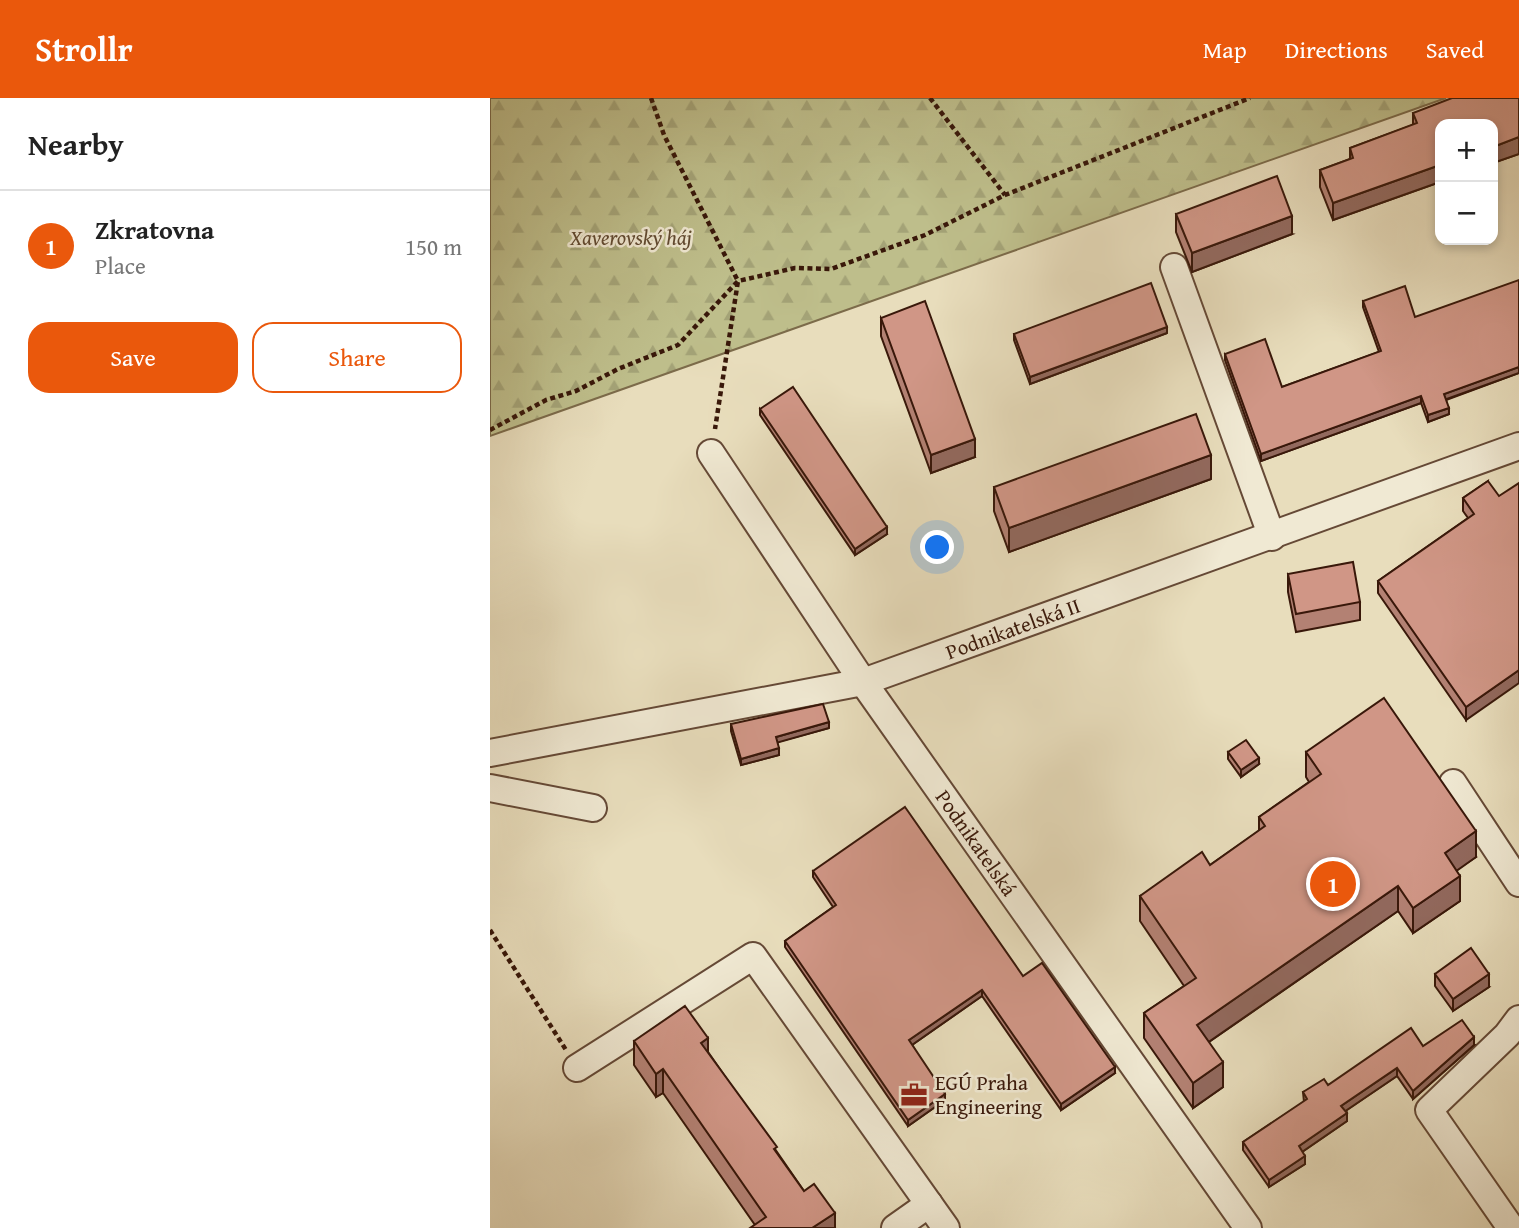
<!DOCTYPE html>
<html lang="en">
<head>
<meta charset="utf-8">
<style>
  body { margin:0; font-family:"Gentium Book Plus",serif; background:#f2f2f2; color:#222 }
  .controls { position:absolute; right:21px; top:21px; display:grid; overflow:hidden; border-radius:14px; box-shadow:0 4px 10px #0003 }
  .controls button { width:63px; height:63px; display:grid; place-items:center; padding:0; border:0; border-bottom:2px solid #e0e0e0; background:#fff; color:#222; font:35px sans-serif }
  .you { position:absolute; left:448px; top:450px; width:24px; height:24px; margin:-18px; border:5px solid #fff; border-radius:50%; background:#1a73e8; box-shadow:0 0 0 10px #1a73e833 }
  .badge { display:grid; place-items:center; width:46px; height:46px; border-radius:50%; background:#ea580c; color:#fff; font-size:23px; font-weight:700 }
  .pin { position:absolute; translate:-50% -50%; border:4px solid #fff; box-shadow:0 2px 7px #0006 }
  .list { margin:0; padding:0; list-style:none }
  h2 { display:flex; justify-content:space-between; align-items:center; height:91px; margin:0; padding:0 28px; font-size:30px }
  h2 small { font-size:23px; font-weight:400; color:#767676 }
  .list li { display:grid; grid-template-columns:46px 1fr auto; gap:21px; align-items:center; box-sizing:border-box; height:112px; padding:0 28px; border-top:2px solid #e0e0e0 }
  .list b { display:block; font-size:26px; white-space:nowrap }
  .list p { margin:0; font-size:23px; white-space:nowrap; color:#767676 }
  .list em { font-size:23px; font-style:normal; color:#767676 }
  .actions { display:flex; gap:14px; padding:21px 28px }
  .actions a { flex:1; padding:16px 0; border:2px solid #ea580c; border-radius:21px; text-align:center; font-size:24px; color:#ea580c }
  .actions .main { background:#ea580c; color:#fff }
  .map { position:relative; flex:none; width:1029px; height:1130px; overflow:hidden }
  header { display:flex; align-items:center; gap:42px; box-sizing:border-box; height:98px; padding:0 35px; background:#ea580c; color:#fff }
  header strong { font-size:33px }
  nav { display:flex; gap:38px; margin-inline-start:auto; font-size:24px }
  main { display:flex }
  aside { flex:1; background:#fff }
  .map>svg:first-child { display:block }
  .forest { fill:url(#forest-firs); stroke:#7c6b4a; stroke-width:2 }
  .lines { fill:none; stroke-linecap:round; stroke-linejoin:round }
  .minor-casing { stroke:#654936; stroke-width:30 }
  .path { stroke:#39180a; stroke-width:4.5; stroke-dasharray:5 3.5; stroke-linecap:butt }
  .minor { stroke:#f0e9d3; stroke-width:26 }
  .wall { fill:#b38173; stroke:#39180a; stroke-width:2 }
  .shaded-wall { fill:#92695e; stroke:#39180a; stroke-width:2 }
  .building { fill:#d09686; stroke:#39180a; stroke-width:2 }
  .labels { text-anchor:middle; stroke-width:5; stroke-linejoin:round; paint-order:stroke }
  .park-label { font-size:21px; font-style:italic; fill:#614a31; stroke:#f0e9d3 }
  .street-label { font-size:21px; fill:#39180a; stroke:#f0e9d3 }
  .poi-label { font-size:21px; fill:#39180a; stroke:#f0e9d3; text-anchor:start }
</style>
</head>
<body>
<header>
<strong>Strollr</strong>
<nav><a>Map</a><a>Directions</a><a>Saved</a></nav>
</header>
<main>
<aside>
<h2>Nearby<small></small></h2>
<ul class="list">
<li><span class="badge">1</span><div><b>Zkratovna</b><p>Place</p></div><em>150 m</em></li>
</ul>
<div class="actions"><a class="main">Save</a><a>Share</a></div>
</aside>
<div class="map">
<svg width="1029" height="1130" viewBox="0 0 1029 1130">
  <defs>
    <pattern id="forest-firs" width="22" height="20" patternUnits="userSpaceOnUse" patternTransform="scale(1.75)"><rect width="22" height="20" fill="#bebe8b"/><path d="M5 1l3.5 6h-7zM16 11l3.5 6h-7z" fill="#a4a377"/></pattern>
  </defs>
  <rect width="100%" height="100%" fill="#e8ddbc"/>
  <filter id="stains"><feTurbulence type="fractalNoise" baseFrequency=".00286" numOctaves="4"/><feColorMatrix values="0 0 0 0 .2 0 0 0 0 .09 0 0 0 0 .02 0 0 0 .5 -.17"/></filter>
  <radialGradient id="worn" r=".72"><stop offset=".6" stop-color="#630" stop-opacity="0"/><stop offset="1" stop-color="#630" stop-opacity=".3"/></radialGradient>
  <path class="forest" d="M 0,0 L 956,0 L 0,338 Z"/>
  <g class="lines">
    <g class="minor-casing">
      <g id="minor">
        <path d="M 684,169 L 782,439"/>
        <path d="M 221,355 L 373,584 L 758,1130"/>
        <path d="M 0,655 L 373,584 L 1029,348"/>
        <path d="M 963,685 L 1029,785"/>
        <path d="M 0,690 L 103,710"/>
        <path d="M 87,970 L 263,858 L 456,1130"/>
        <path d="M 405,1130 L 439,1106"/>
        <path d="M 1021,1130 L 939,1012 L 1017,937 L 1029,921"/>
      </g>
    </g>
    <g class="path">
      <path d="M 161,0 L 174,37 L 248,183 L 225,331"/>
      <path d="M 440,0 L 515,97"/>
      <path d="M 0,332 L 56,302 L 86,293 L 128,271 L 188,247 L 248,183 L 305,170 L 341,171 L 435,137 L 515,97 L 760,0"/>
      <path d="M 0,832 L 76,952"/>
    </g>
    <use href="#minor" class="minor"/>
  </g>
  <g class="wall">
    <path d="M 1029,0 L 1029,56 L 1003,65 L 950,26 L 950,84 L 843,122 L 830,89 L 830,72 L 860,61 L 860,50 L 923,27 L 923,15 Z"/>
    <path d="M 686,116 L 802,136 L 702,174 L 686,134 Z"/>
    <path d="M 873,203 L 925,219 L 1029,275 L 956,302 L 959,316 L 938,324 L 931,305 L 771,363 L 735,262 L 735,256 L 792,289 L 889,254 L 873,209 Z"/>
    <path d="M 391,220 L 485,359 L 441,375 L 391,238 Z"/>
    <path d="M 677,235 L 540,286 L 524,242 L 524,236 Z"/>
    <path d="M 270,311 L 397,436 L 365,457 L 270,317 Z"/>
    <path d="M 721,381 L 519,454 L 504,413 L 504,389 Z"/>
    <path d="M 998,383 L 976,622 L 888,495 L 888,483 L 978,420 L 973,413 L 973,400 Z"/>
    <path d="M 798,476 L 870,504 L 870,522 L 806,534 L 798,494 Z"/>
    <path d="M 241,626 L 339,630 L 287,644 L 289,657 L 251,667 L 241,633 Z"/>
    <path d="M 738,654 L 769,666 L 751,679 L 738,661 Z"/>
    <path d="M 816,654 L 986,759 L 966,772 L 970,803 L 923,835 L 908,813 L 719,944 L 733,989 L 703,1010 L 654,940 L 654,915 L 694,888 L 650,823 L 650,798 L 720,767 L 769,733 L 769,719 L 819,684 L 816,679 Z"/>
    <path d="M 323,773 L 533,878 L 625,975 L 571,1012 L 492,898 L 422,947 L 455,1002 L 418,1028 L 295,849 L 295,843 L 343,809 L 323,779 Z"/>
    <path d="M 945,876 L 999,889 L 963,913 L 945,888 Z"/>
    <path d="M 144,943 L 218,954 L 314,1093 L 345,1130 L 265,1127 L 173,995 L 166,999 L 144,967 Z"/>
    <path d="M 984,947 L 923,1001 L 907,978 L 855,1013 L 857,1023 L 812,1054 L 815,1066 L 779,1089 L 753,1052 L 753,1044 L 814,1004 L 813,994 L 838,987 L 933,948 Z"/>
  </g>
  <g class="shaded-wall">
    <path d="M 1029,39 L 1029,56 L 1003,65 L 1003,49 Z"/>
    <path d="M 950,67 L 950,84 L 843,122 L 843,105 Z"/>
    <path d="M 802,118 L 802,136 L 702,174 L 702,155 Z"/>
    <path d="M 677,229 L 677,235 L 540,286 L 540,279 Z"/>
    <path d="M 1029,269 L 1029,275 L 954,302 L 954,296 Z"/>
    <path d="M 931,298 L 931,305 L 771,363 L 771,356 Z"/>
    <path d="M 959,310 L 959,316 L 938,324 L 938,317 Z"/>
    <path d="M 485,341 L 485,359 L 441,375 L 441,357 Z"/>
    <path d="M 721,357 L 721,381 L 519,454 L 519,430 Z"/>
    <path d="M 397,429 L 397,436 L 365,457 L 365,451 Z"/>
    <path d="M 1029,572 L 1029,585 L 976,622 L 976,609 Z"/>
    <path d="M 339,624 L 339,630 L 286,645 L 286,639 Z"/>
    <path d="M 289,650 L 289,657 L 251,667 L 251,661 Z"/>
    <path d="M 769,660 L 769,666 L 751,679 L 751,672 Z"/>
    <path d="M 986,733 L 986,759 L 955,781 L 955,755 Z"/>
    <path d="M 970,778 L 970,803 L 923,835 L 923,810 Z"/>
    <path d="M 908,788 L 908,813 L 707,952 L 707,927 Z"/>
    <path d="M 999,876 L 999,889 L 963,913 L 963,901 Z"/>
    <path d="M 492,892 L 492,898 L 419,949 L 419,942 Z"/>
    <path d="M 984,939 L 984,947 L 923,1001 L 923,993 Z"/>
    <path d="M 218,940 L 218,964 L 211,945 Z"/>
    <path d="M 733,964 L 733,989 L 703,1010 L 703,985 Z"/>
    <path d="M 625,969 L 625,975 L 571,1012 L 571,1006 Z"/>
    <path d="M 907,970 L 907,978 L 851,1016 L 851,1008 Z"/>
    <path d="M 173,971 L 173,995 L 166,999 L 166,976 Z"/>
    <path d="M 455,996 L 455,1002 L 418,1028 L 418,1022 Z"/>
    <path d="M 857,1015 L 857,1023 L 809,1056 L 809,1048 Z"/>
    <path d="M 815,1058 L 815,1066 L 779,1089 L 779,1082 Z"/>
    <path d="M 345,1115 L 345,1130 L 322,1130 Z"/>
  </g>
  <g class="building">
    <path d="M 962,0 L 1029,0 L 1029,39 L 1003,49 L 1003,26 L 950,26 L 950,67 L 843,105 L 830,72 L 863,60 L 860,50 L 927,25 L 923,15 Z"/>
    <path d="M 787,78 L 802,118 L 702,155 L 686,116 Z"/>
    <path d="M 1029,182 L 1029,269 L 954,296 L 959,310 L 938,317 L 931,298 L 771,356 L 735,256 L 775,241 L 792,289 L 891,253 L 873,203 L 915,188 L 925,219 Z"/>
    <path d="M 661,185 L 677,229 L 540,279 L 524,236 Z"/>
    <path d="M 435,203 L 485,341 L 441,357 L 391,220 Z"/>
    <path d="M 303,289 L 397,429 L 365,451 L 270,311 Z"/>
    <path d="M 706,316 L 721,357 L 519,430 L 504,389 Z"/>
    <path d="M 998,383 L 1009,398 L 1029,385 L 1029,572 L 976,609 L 888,483 L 984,416 L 973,400 Z"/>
    <path d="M 863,464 L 870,504 L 806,516 L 798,476 Z"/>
    <path d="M 894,600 L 986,733 L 955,755 L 970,778 L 923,810 L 908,788 L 707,927 L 733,964 L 703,985 L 654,915 L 706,880 L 650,798 L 712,754 L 720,767 L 775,728 L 769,719 L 831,676 L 816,654 Z"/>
    <path d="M 333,606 L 339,624 L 286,639 L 289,650 L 251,661 L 241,626 Z"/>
    <path d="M 756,642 L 769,660 L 751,672 L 738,654 Z"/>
    <path d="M 415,709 L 533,878 L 552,865 L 625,969 L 571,1006 L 492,892 L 419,942 L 455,996 L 418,1022 L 295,843 L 346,807 L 323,773 Z"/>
    <path d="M 981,850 L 999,876 L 963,901 L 945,876 Z"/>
    <path d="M 195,908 L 218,940 L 211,945 L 287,1049 L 284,1051 L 314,1093 L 324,1086 L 345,1115 L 322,1130 L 260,1130 L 276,1119 L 173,971 L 166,976 L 144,943 Z"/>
    <path d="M 972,922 L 984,939 L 923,993 L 907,970 L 851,1008 L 857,1015 L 809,1048 L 815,1058 L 779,1082 L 753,1044 L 817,1001 L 813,994 L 834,981 L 838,987 L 921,930 L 933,948 Z"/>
  </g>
  <defs>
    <g id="office-bare" transform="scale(2.1)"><path d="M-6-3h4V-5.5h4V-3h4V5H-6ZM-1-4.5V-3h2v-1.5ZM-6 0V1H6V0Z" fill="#8f2418" stroke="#f0e9d3" stroke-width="2.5" paint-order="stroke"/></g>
  </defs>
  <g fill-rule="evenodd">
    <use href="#office-bare" x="424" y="997"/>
  </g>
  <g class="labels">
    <g class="park-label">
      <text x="141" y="147">Xaverovský háj</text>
    </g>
    <g class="street-label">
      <text transform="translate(523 531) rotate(-20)" y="7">Podnikatelská Ⅱ</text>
      <text transform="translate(486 745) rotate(55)" y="7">Podnikatelská</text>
    </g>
    <g class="poi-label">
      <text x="445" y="992">EGÚ Praha<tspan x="445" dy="24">Engineering</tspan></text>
    </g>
  </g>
  <rect width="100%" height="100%" filter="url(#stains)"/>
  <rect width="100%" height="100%" fill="url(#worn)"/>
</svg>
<div class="controls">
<button>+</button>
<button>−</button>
</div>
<div class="you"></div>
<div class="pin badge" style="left:843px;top:786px">1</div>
</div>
</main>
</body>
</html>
